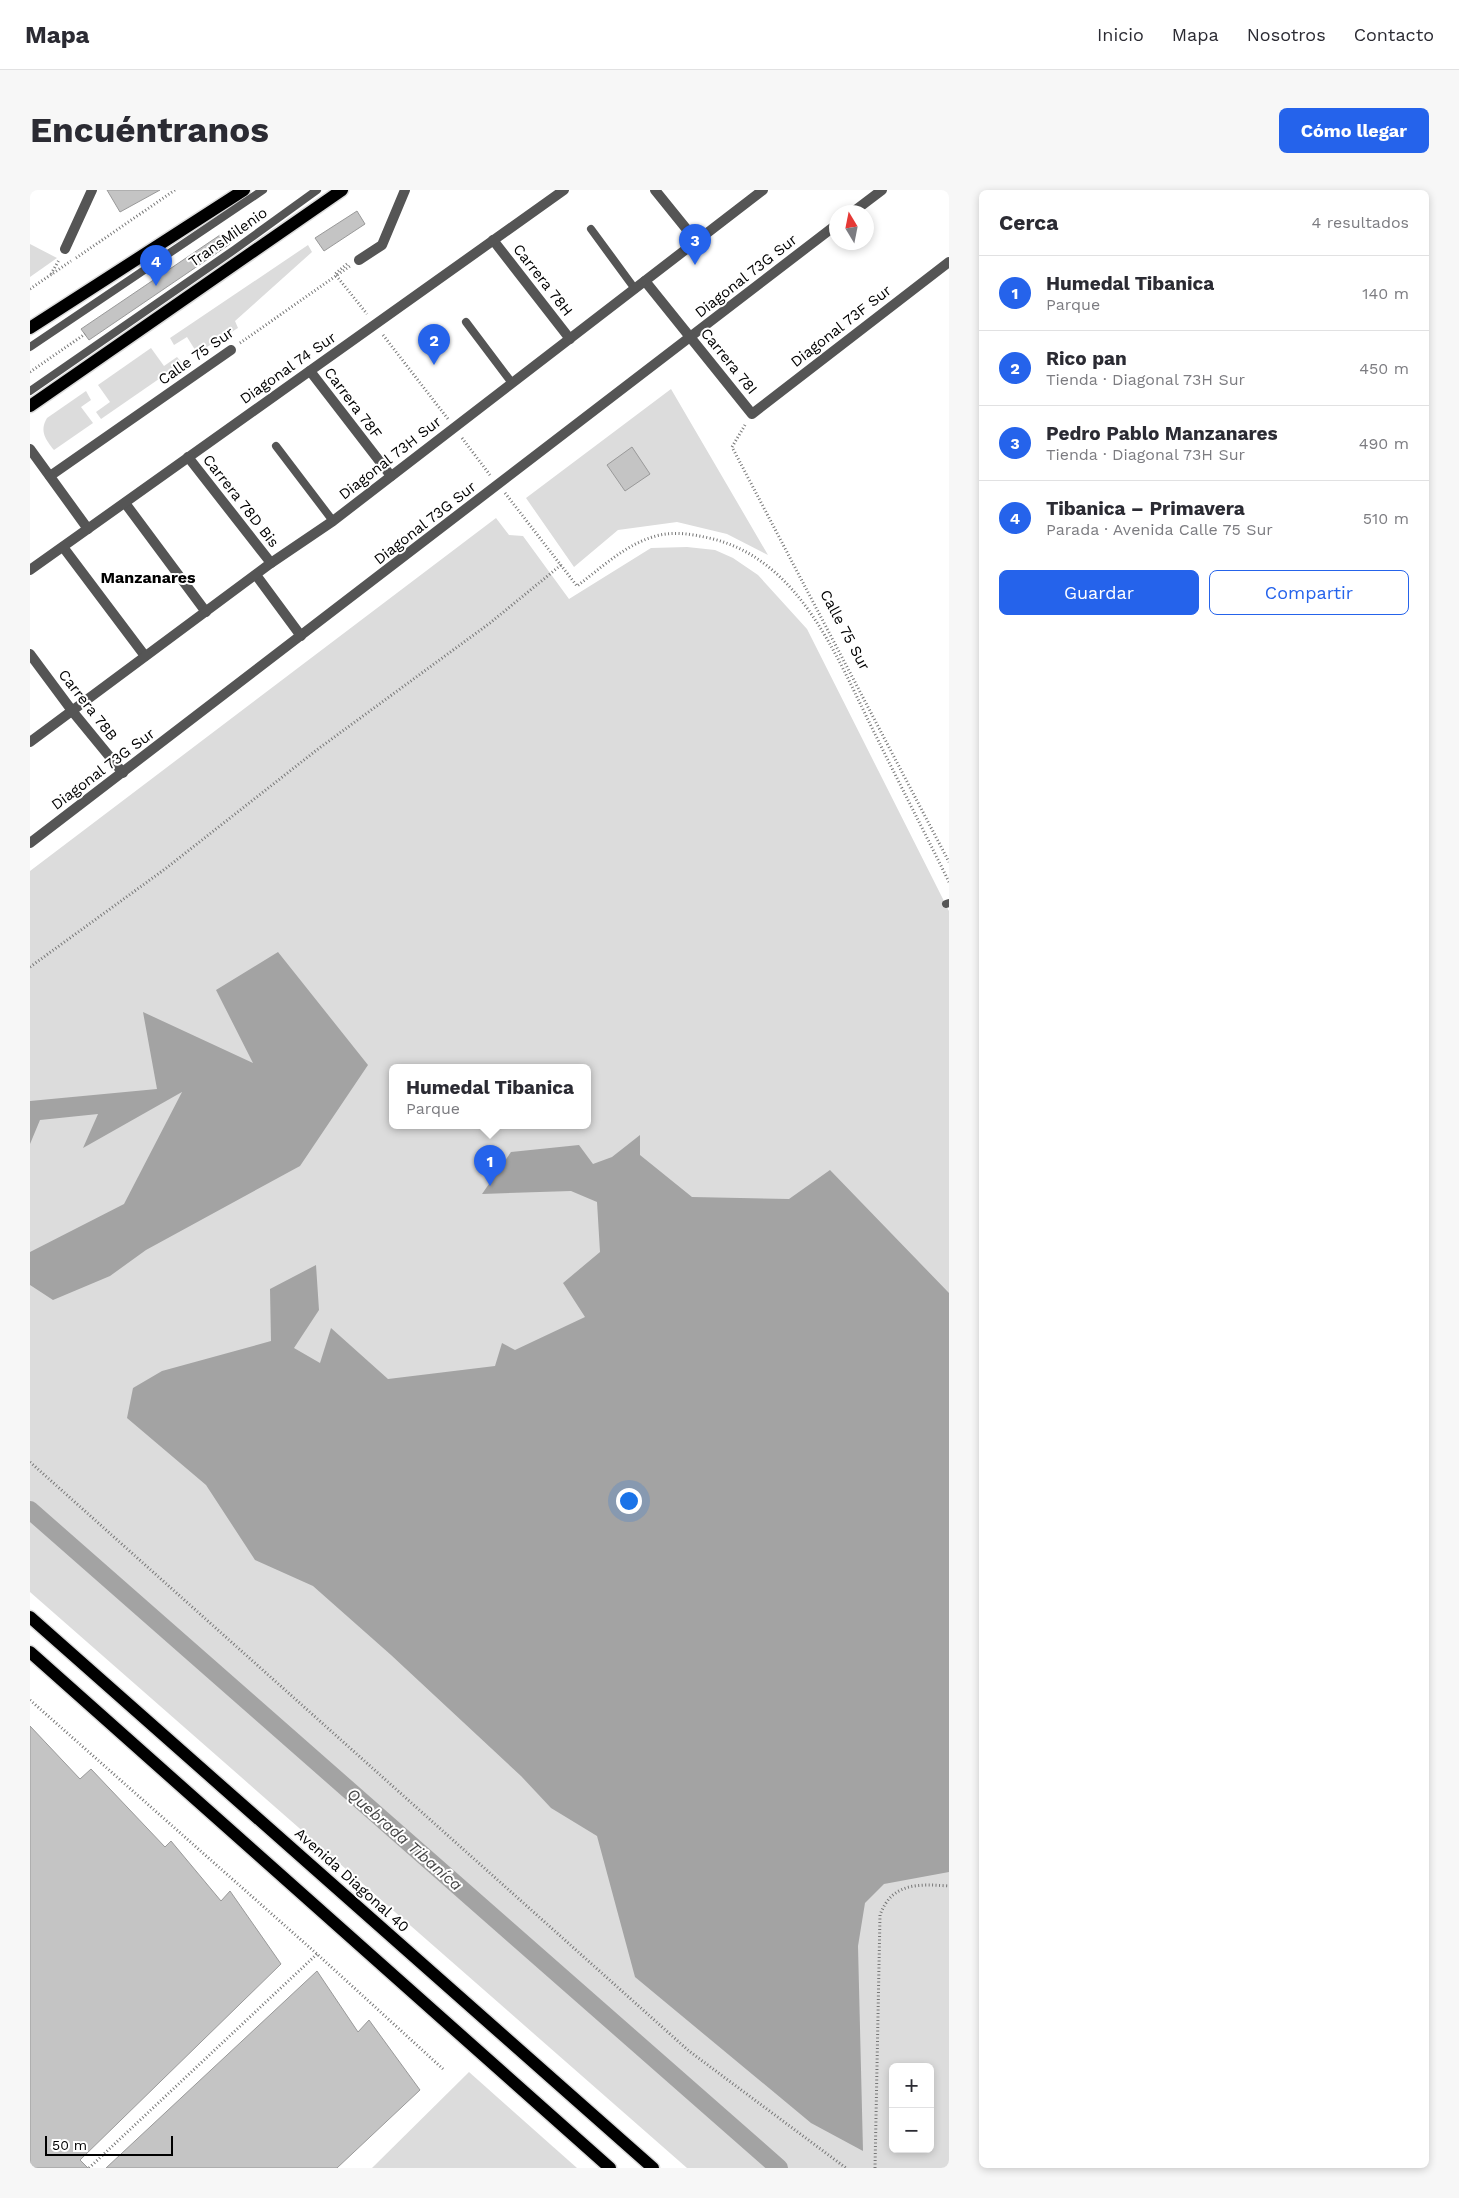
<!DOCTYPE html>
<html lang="es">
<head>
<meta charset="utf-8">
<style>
  body { margin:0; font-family:"Work Sans",sans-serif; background:#f7f7f7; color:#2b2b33 }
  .controls { position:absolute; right:15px; bottom:15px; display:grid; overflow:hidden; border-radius:8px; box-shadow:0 2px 8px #0003 }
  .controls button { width:45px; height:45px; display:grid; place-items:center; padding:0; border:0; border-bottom:1px solid #e1e1e2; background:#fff; color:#2b2b33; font:25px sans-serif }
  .compass { position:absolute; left:799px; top:15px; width:45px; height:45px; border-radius:50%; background:#fff; box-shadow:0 2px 8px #0003; rotate:350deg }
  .scale { position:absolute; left:15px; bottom:12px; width:128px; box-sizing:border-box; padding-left:5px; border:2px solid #000; border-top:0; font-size:14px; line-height:18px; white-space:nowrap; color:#000; -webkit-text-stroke:4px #fff; paint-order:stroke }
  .you { position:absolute; left:598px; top:1310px; width:18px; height:18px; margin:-12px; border:4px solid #fff; border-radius:50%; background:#1a73e8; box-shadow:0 0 0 8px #1a73e833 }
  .badge { display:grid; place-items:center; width:32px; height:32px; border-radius:50%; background:#2563eb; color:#fff; font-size:16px; font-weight:700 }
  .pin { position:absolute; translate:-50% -41px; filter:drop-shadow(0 1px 2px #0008) }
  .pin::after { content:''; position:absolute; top:26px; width:18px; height:15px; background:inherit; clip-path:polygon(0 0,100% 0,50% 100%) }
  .popup { position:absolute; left:359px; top:874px; width:202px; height:65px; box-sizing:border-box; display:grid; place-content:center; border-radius:8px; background:#fff; filter:drop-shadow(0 1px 4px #0005); font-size:16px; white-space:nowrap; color:#7c7c81 }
  .popup b { font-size:19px; color:#2b2b33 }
  .popup::after { content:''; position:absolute; left:50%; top:100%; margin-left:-10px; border:10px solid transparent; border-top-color:#fff }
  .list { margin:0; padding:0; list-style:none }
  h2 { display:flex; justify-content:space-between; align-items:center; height:65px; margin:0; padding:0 20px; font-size:21px }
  h2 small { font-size:16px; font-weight:400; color:#7c7c81 }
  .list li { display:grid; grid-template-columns:32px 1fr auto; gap:15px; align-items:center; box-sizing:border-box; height:75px; padding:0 20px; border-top:1px solid #e1e1e2 }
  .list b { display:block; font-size:19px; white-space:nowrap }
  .list p { margin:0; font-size:16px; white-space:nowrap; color:#7c7c81 }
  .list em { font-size:16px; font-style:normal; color:#7c7c81 }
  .actions { display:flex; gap:10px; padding:15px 20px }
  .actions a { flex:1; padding:11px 0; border:1px solid #2563eb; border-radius:8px; text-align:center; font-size:18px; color:#2563eb }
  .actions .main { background:#2563eb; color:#fff }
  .map { position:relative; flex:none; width:919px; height:1978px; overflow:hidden; border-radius:8px }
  header { display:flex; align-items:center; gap:30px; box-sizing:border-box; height:70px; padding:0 25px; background:#fff; border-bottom:1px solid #e1e1e2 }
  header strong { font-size:24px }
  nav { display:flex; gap:28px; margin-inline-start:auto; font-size:18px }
  .intro { display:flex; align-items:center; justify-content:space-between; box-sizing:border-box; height:120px; padding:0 30px }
  h1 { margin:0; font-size:35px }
  .button { padding:12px 22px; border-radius:8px; background:#2563eb; color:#fff; font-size:18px; font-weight:700 }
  main { display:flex; gap:30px; padding:0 30px }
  aside { flex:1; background:#fff; border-radius:8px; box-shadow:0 2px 8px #0003 }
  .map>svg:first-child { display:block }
  .green { fill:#dcdcdc; fill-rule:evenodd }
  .water { fill:#a3a3a3 }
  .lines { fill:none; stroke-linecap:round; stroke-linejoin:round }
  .canal { stroke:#a3a3a3; stroke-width:18 }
  .building { fill:#c4c4c4; stroke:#999 }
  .primary-casing { stroke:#dbdbdb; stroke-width:15 }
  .path { stroke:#777; stroke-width:3; stroke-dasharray:1 2.5; stroke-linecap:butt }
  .service { stroke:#555; stroke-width:8 }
  .minor { stroke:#555; stroke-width:10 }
  .primary { stroke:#000; stroke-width:12 }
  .labels { text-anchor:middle; stroke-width:4; stroke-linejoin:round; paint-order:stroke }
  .street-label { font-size:15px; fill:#000; stroke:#fff }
  .neighbourhood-label { font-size:16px; font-weight:bold; fill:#000; stroke:#fff }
  .water-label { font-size:16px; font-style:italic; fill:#444; stroke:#fff }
</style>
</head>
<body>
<header>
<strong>Mapa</strong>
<nav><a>Inicio</a><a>Mapa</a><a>Nosotros</a><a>Contacto</a></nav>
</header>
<div class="intro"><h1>Encuéntranos</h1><a class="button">Cómo llegar</a></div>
<main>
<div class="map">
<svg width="919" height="1978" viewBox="0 0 919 1978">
  <rect width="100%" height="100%" fill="#fff"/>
  <g class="green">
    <path d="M 0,54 L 27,68 L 0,87 Z"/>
    <path d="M 278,55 L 282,62 L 205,131 L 208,138 L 167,163 L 157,147 L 144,155 L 140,148 Z"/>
    <path d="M 121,158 L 134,176 L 147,167 L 152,173 L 71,229 L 66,222 L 80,212 L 68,195 Z"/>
    <path d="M 641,199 L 738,365 L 697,344 L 647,332 L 588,340 L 544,377 L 496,308 Z"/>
    <path d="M 56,201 L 61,210 L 51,217 L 63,233 L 24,260 C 16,250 9,241 17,228 Z"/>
    <path d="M 466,328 L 479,345 L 493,346 L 539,409 L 621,358 L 657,357 L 685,360 L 703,368 L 728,385 L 777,439 L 919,721 L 919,1978 L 657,1978 L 0,1402 L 0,681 ZM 362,877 L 558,877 L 558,935 L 362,935 ZM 863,1877 L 900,1877 L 900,1959 L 863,1959 Z"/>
    <path d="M 439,1882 L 547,1978 L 342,1978 Z"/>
  </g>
  <g class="water">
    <path d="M 248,762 L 338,875 L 270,976 L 116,1060 L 80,1086 L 23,1110 L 0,1095 L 0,1062 L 94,1014 L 152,902 L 53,958 L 68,924 L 10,930 L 0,954 L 0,911 L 127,899 L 113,822 L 223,873 L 186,800 Z"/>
    <path d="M 610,945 L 610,965 L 662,1007 L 759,1009 L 800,980 L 919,1103 L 919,1682 L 854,1694 L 835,1713 L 828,1756 L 833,1961 L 781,1933 L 605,1787 L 567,1646 L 521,1618 L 491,1586 L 361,1465 L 283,1396 L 225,1370 L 176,1295 L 97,1228 L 103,1198 L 132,1181 L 241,1151 L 240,1099 L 286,1075 L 289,1120 L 264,1158 L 290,1173 L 301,1138 L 358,1189 L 465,1176 L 472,1153 L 485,1160 L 555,1127 L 533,1093 L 570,1062 L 567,1012 L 541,1001 L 452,1004 L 481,962 L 549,955 L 563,974 L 582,967 Z"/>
  </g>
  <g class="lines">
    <path class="canal" d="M 0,1320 L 749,1978"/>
  </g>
  <g class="building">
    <path d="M 77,0 L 130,0 L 90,22 Z"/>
    <path d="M 327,21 L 335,34 L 294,61 L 285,48 Z"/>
    <path d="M 193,43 L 200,54 L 59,150 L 51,139 Z"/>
    <path d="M 602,257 L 620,284 L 595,301 L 577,275 Z"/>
    <path d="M 0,1536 L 50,1589 L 61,1579 L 135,1657 L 141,1651 L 191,1711 L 200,1701 L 251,1774 L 50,1970 L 58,1978 L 0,1978 Z"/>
    <path d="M 287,1781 L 328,1842 L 339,1830 L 390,1900 L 307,1978 L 76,1978 Z"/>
  </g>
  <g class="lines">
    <g class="primary-casing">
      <g id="primary">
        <path d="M 0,138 L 214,0"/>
        <path d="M 0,216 L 312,0"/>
        <path d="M 0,1427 L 623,1978"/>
        <path d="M 0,1462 L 580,1978"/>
      </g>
    </g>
    <g class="path">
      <path d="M 46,68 L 145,0"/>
      <path d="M 317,74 L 305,84 L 337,124"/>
      <path d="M 21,84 L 29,70"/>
      <path d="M 0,99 L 41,71"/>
      <path d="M 353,145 L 418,229"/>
      <path d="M 210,153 L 320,76"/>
      <path d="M 0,182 L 55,144"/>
      <path d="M 715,235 L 702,257 L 919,672"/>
      <path d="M 432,248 L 460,285"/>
      <path d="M 475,303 L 547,396 C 571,378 596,354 626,346 C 644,341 661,344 679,348 C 772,369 808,471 846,546 C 870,595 895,643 919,692"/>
      <path d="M 0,777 L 135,679 L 288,559 L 460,433 L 531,375"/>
      <path d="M 0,1272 L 659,1861 L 816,1978"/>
      <path d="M 0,1510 L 287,1764 L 413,1879"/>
      <path d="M 59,1978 L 287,1764"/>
      <path d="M 845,1978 L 850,1725 C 862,1692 889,1694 919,1696"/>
    </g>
    <g class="service">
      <path d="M 561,39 L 605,99"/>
      <path d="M 436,132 L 482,193"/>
      <path d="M 0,157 L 233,0"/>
      <path d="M 0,201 L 204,60 L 287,0"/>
      <path d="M 246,256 L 303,331"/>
      <path d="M 916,714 L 919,713"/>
    </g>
    <g class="minor">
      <path d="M 625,0 L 667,52"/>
      <path d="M 823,22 L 852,0"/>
      <path d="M 463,50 L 540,149"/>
      <path d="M 35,59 L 62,0"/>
      <path d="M 329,70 L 352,55 L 375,0"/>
      <path d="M 615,91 L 722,224 L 919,72"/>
      <path d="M 280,181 L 361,286"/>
      <path d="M 0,259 L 58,339"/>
      <path d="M 158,267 L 241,373"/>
      <path d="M 20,286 L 201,160"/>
      <path d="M 95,313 L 176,422"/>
      <path d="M 33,357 L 115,466"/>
      <path d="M 0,380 L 534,0"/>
      <path d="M 226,385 L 271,446"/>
      <path d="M 0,464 L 43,522 L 93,583"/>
      <path d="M 0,552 L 241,373 L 303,331 L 733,0"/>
      <path d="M 0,653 L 806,35"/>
    </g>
    <use href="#primary" class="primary"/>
  </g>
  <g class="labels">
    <g class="street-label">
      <text transform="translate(198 47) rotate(-35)" y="5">TransMilenio</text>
      <text transform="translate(716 86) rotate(-38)" y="5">Diagonal 73G Sur</text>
      <text transform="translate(513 90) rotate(52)" y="5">Carrera 78H</text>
      <text transform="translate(811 136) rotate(-38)" y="5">Diagonal 73F Sur</text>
      <text transform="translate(166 166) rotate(-35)" y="5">Calle 75 Sur</text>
      <text transform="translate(699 171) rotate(51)" y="5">Carrera 78I</text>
      <text transform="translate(258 178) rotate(-35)" y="5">Diagonal 74 Sur</text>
      <text transform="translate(323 213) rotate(53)" y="5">Carrera 78F</text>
      <text transform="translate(360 268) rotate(-38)" y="5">Diagonal 73H Sur</text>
      <text transform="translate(211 311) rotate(52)" y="5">Carrera 78D Bis</text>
      <text transform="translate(395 333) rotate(-38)" y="5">Diagonal 73G Sur</text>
      <text transform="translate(815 440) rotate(62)" y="5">Calle 75 Sur</text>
      <text transform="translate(58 515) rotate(52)" y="5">Carrera 78B</text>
      <text transform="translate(73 579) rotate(-37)" y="5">Diagonal 73G Sur</text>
      <text transform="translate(322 1690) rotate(42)" y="5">Avenida Diagonal 40</text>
    </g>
    <g class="neighbourhood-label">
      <text x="118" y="393">Manzanares</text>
    </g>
    <g class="water-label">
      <text transform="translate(375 1649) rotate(41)" y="6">Quebrada Tibaníca</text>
    </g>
  </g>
</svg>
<div class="controls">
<button>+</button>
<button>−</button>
</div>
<svg class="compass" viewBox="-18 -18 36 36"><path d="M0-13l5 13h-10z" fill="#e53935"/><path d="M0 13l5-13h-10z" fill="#7c7c81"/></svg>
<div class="scale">50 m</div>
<div class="you"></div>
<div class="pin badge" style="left:460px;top:996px">1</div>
<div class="popup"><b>Humedal Tibanica</b>Parque</div>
<div class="pin badge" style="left:404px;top:175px">2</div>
<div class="pin badge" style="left:665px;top:75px">3</div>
<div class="pin badge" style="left:126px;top:96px">4</div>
</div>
<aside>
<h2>Cerca<small>4 resultados</small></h2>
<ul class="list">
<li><span class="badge">1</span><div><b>Humedal Tibanica</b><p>Parque</p></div><em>140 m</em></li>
<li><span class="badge">2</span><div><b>Rico pan</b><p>Tienda · Diagonal 73H Sur</p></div><em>450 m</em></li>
<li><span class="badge">3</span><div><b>Pedro Pablo Manzanares</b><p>Tienda · Diagonal 73H Sur</p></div><em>490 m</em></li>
<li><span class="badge">4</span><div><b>Tibanica – Primavera</b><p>Parada · Avenida Calle 75 Sur</p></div><em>510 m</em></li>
</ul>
<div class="actions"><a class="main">Guardar</a><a>Compartir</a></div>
</aside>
</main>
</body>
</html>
